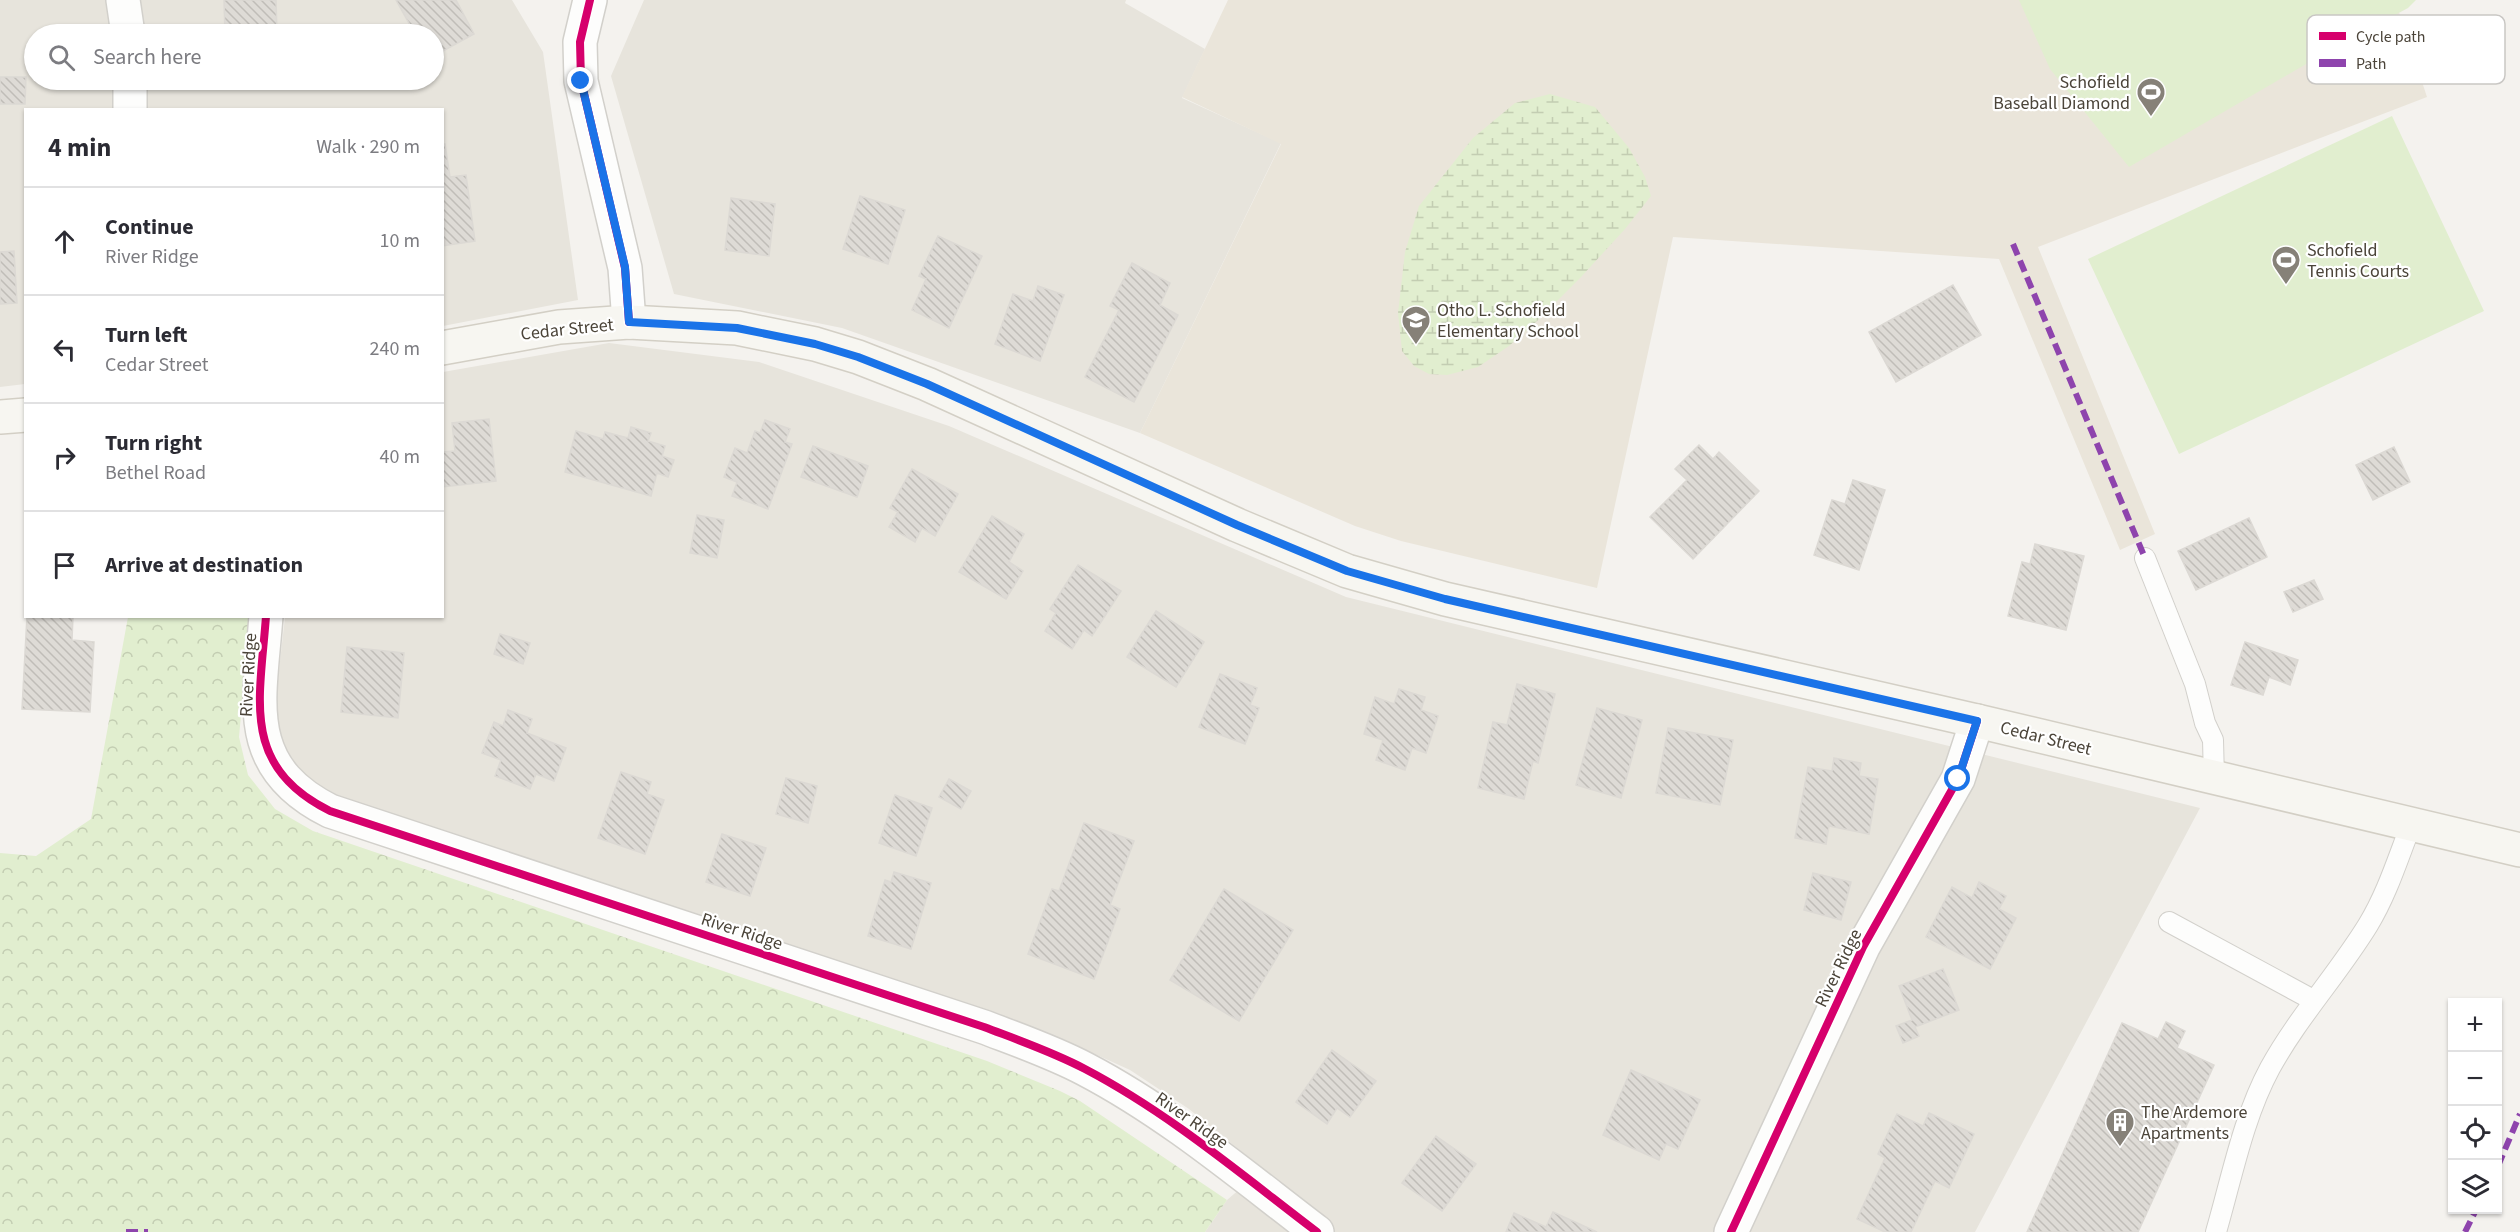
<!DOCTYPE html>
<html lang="en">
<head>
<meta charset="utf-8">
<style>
  body { margin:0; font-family:"Source Sans 3",sans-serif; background:#f2f2f3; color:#2b2b33 }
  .controls { position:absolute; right:18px; bottom:18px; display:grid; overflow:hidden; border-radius:0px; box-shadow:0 2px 4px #0004 }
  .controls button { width:54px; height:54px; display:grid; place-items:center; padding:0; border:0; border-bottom:2px solid #e1e1e2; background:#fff; color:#2b2b33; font:30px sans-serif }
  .stop { position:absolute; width:18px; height:18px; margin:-14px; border:4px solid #1a73e8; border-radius:50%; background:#fff }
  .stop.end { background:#1a73e8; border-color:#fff; box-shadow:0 2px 6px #0008 }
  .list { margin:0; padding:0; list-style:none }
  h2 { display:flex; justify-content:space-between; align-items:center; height:78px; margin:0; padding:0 24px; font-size:26px }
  h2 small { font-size:20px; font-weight:400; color:#7c7c81 }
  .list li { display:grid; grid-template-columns:39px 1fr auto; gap:18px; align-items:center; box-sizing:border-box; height:108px; padding:0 24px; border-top:2px solid #e1e1e2 }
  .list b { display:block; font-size:22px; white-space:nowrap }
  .list p { margin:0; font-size:20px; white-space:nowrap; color:#7c7c81 }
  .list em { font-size:20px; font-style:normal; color:#7c7c81 }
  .icon { flex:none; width:33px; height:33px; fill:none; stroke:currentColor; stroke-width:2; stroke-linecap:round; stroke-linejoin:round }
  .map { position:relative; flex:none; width:2520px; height:1232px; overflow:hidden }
  .search { position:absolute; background:#fff; box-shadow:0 2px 4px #0004; left:24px; top:24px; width:420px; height:66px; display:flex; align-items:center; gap:15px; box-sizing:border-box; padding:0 21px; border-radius:33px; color:#7c7c81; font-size:22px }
  .panel { position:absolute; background:#fff; box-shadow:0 2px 4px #0004; left:24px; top:108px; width:420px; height:510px; border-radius:0px }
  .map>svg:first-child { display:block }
  .residential { fill:#e7e4dc; fill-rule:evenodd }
  .education { fill:#eae5da }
  .forest { fill:url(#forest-crowns) }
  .wetland { fill:url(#wetland-marsh) }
  .garden { fill:#e1eecf }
  .building { fill:url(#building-back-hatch); stroke:#dcd9d4; stroke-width:1.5 }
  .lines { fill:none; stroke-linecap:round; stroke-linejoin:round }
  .service-casing { stroke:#d2d0cb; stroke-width:22 }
  .minor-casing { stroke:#d2d0cb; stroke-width:36 }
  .secondary-casing { stroke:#d3cfc5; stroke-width:36 }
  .service { stroke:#fdfdfc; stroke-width:20 }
  .minor { stroke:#fdfdfc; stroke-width:33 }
  .secondary { stroke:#f7f6f1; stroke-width:33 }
  .quiet { stroke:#8e44ad; stroke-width:6; stroke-dasharray:12 6; stroke-linecap:butt }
  .cycleway-casing { stroke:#fff; stroke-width:11 }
  .cycleway { stroke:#d6006c; stroke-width:8 }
  .route { stroke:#1a73e8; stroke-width:8 }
  .labels { text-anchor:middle; stroke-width:4.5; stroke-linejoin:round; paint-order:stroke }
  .poi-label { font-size:18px; fill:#4b4439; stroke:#fff; text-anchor:start }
  .street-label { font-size:18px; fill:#4b4439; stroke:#fff }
  .key { fill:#fff; stroke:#c9c7c4; stroke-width:1.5 }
  .key-label { font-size:16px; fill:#4b4439 }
</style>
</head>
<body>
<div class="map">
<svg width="2520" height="1232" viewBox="0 0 2520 1232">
  <defs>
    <pattern id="forest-crowns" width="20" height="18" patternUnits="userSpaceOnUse" patternTransform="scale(1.5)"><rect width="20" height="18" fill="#e1eecf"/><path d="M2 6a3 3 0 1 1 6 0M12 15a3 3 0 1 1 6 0" fill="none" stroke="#c3cdb2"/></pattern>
    <pattern id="wetland-marsh" width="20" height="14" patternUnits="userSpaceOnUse" patternTransform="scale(1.5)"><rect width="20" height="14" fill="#e1eecf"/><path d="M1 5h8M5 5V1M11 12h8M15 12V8" fill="none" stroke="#c3cdb2"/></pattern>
    <pattern id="building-back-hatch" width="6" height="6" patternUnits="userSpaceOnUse" patternTransform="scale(1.5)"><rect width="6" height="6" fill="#dedbd6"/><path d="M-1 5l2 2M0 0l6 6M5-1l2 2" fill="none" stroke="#c0bdb8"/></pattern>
  </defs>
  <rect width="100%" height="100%" fill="#f4f2ee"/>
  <g class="residential">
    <path d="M 0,0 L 512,0 L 543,52 L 578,300 L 443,326 L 442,110 L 26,110 L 25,384 L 0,387 ZM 34,34 L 434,34 L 434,80 L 34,80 Z"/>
    <path d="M 644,0 L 1126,0 L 1125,3 L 1205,49 L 1182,98 L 1281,143 L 1140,433 L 842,328 L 674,294 L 611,76 Z"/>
    <path d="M 609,343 L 759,362 L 949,426 L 1346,597 L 2200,808 L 1975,1232 L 1205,1232 L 1227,1200 L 1263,1169 L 1189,1109 L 1130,1070 L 1064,1040 L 525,858 L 338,804 L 307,785 L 272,733 L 285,617 L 442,616 L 443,372 Z"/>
  </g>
  <path class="education" d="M 1228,0 L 2395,0 L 2427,97 L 2038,247 L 2155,534 L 2120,550 L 1999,259 L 1673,237 L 1597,588 L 1401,541 L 1355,526 L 1140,433 L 1281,144 L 1182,97 Z"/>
  <path class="forest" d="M 128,617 L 250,617 L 239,737 L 248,775 L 275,809 L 313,831 L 987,1061 L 1060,1091 L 1080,1101 L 1227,1200 L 1205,1232 L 0,1232 L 0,853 L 36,856 L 91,819 Z"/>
  <path class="wetland" d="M 1550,94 L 1595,107 L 1629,148 L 1645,177 L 1651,196 L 1625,229 L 1581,277 L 1537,321 L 1509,346 L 1478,367 L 1447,375 L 1429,374 L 1414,366 L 1402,351 L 1398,313 L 1405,252 L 1419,206 L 1473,138 L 1515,103 Z"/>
  <g class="garden">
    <path d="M 2019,0 L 2416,0 L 2408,8 L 2337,46 L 2129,167 L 2050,69 Z"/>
    <path d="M 2392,116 L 2484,311 L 2179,454 L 2088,259 Z"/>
  </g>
  <g class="building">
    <path d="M 224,0 L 276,0 L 277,34 L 225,34 Z"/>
    <path d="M 396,0 L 456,0 L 474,34 L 434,56 L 434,34 L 415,34 Z"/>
    <path d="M 0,77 L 26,77 L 25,104 L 0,104 Z"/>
    <path d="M 214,80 L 278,80 L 278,85 L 214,87 Z"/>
    <path d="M 442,144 L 445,144 L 450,177 L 466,175 L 475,241 L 442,246 Z"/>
    <path d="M 860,196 L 905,210 L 888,264 L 843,249 Z"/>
    <path d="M 731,198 L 775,204 L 769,256 L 725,250 Z"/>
    <path d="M 938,236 L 982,256 L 949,328 L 912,310 L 926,279 L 919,276 Z"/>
    <path d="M 14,251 L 17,303 L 0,304 L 0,252 Z"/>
    <path d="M 1132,263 L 1170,283 L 1160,305 L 1178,315 L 1134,402 L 1085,377 L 1119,310 L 1110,306 Z"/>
    <path d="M 1953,285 L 1981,335 L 1896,382 L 1869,332 Z"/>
    <path d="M 1038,286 L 1064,295 L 1040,361 L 995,344 L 1013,294 L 1033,301 Z"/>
    <path d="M 489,419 L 496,481 L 442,487 L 442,452 L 455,451 L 452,423 Z"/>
    <path d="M 765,420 L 790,429 L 785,442 L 792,444 L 768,509 L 732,496 L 737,482 L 724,477 L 735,448 L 747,453 L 755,431 L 760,433 Z"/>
    <path d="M 631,427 L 651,433 L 648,441 L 665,446 L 662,456 L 674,460 L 668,477 L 657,473 L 651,496 L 565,472 L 576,431 L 603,439 L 605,432 L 628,438 Z"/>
    <path d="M 1699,445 L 1713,459 L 1719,452 L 1759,491 L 1693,559 L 1650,517 L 1687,480 L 1675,469 Z"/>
    <path d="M 813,446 L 868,466 L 857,497 L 801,477 Z"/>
    <path d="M 2394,447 L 2410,482 L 2373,500 L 2356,465 Z"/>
    <path d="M 912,469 L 958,494 L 935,536 L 922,528 L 915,542 L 889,527 L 898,512 L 890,508 Z"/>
    <path d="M 1853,480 L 1885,490 L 1859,570 L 1814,555 L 1832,500 L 1845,504 Z"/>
    <path d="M 697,515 L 724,520 L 717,558 L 690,553 Z"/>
    <path d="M 992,516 L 1024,534 L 1009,562 L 1023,571 L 1006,599 L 959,572 Z"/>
    <path d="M 2249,518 L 2267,557 L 2196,590 L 2178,551 Z"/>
    <path d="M 2035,544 L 2084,556 L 2066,630 L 2008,616 L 2022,562 L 2030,564 Z"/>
    <path d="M 1078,565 L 1121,591 L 1092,636 L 1084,630 L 1072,649 L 1045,631 L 1056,613 L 1050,609 Z"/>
    <path d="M 2314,580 L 2323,599 L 2293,612 L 2284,592 Z"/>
    <path d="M 1156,611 L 1204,642 L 1176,687 L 1127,657 Z"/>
    <path d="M 27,616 L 73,616 L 72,640 L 94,642 L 90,712 L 22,709 Z"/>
    <path d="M 500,634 L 530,643 L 523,664 L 494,654 Z"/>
    <path d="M 2245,642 L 2298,660 L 2290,685 L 2269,677 L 2263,695 L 2231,685 Z"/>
    <path d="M 347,647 L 404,653 L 398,718 L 341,712 Z"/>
    <path d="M 1220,674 L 1257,688 L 1250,705 L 1259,708 L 1245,744 L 1199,727 Z"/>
    <path d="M 1517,684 L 1555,694 L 1538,763 L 1533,761 L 1524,799 L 1478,788 L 1493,722 L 1507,725 Z"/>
    <path d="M 1399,689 L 1425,697 L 1421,710 L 1438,716 L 1426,753 L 1412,748 L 1405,770 L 1376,760 L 1383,740 L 1364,734 L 1375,697 L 1394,704 Z"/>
    <path d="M 1597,708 L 1642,720 L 1621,798 L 1576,785 Z"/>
    <path d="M 508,710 L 532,719 L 527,733 L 566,748 L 554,781 L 536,774 L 530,789 L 495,776 L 501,760 L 482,753 L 494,722 L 503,726 Z"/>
    <path d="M 1668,728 L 1733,740 L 1720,805 L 1656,793 Z"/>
    <path d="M 1834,758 L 1861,763 L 1859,776 L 1878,779 L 1869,834 L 1829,826 L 1826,844 L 1795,838 L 1808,767 L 1832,771 Z"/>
    <path d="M 621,772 L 651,782 L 647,794 L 664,800 L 645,854 L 598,838 Z"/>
    <path d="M 786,778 L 817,786 L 808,823 L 776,814 Z"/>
    <path d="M 949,779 L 971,791 L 961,809 L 939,797 Z"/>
    <path d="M 895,795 L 932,808 L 916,856 L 879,843 Z"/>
    <path d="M 1084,823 L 1134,841 L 1110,905 L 1120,909 L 1094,979 L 1028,954 L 1052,889 L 1059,891 Z"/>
    <path d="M 722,834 L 766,848 L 750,896 L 706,882 Z"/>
    <path d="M 894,872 L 931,883 L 911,949 L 868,936 L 885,880 L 891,882 Z"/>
    <path d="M 1813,873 L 1851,882 L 1841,920 L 1804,910 Z"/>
    <path d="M 1979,882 L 2006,896 L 1999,909 L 2016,918 L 1990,969 L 1926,937 L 1952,887 L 1972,898 Z"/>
    <path d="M 1224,889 L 1293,930 L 1239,1021 L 1170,980 Z"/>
    <path d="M 1943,969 L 1959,1010 L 1915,1027 L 1919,1036 L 1903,1043 L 1896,1026 L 1912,1020 L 1899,986 Z"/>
    <path d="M 2166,1022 L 2185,1031 L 2177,1048 L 2214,1065 L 2138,1232 L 2027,1232 L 2122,1023 L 2158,1039 Z"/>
    <path d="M 1332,1050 L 1376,1081 L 1350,1117 L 1337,1108 L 1327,1124 L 1296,1102 Z"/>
    <path d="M 1631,1070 L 1700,1100 L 1678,1149 L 1666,1144 L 1659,1160 L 1603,1135 Z"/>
    <path d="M 1929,1113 L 1974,1134 L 1949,1188 L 1935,1181 L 1911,1232 L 1885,1232 L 1857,1219 L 1885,1158 L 1878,1154 L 1897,1114 L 1923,1126 Z"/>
    <path d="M 1436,1136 L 1476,1164 L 1442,1211 L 1402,1183 Z"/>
    <path d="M 1553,1212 L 1597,1232 L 1506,1232 L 1514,1213 L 1546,1227 Z"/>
  </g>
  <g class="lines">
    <g class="service-casing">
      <g id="service">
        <path d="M 2145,558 L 2195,684 L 2205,723 L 2213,740 L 2214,778"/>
        <path d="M 2169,922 L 2313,1000"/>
        <path d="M 2216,1232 C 2232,1177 2243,1118 2270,1068 C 2298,1017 2338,974 2368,925 C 2387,894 2398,858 2411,825"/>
      </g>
    </g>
    <g class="minor-casing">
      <g id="minor">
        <path d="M 123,0 L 128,34"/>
        <path d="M 590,0 L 580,42 L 581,81 L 625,268 L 629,322"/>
        <path d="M 130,110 L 130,80"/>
        <path d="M 266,616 C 260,700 240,766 330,811 L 984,1027 C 1018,1040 1053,1052 1085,1069 C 1169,1113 1242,1175 1317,1232"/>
        <path d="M 1731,1232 L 1863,947 L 1958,779 L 1977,721"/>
      </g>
    </g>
    <g class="secondary-casing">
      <g id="secondary">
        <path d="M 442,348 L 559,327 L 629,322 L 737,328 L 815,344 L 858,357 L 927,384 L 1237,525 L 1347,571 L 1445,599 L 1977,721 L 2520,850"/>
        <path d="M 0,417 L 26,415"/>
      </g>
    </g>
    <use href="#service" class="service"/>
    <use href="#minor" class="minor"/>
    <use href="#secondary" class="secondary"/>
    <g class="quiet">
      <path d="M 2013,244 L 2145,558"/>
      <path d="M 2498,1166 L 2520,1114"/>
      <path d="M 126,1232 L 148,1232"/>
      <path d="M 2465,1232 L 2476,1210"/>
    </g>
    <g class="cycleway-casing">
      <g id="cycleway">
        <path d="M 590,0 L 580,42 L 581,81 L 625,268 L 629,322"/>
        <path d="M 266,616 C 260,700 240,766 330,811 L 984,1027 C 1018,1040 1053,1052 1085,1069 C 1169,1113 1242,1175 1317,1232"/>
        <path d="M 1731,1232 L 1863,947 L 1958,779 L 1977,721"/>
      </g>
    </g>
    <use href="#cycleway" class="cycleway"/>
  </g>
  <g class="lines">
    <path class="route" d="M 581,81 L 625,267 L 629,322 L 737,328 L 815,344 L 858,357 L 927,384 L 1237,525 L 1347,571 L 1445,599 L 1977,721 L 1958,779"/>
  </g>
  <defs>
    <g id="stadium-pin" transform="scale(1.5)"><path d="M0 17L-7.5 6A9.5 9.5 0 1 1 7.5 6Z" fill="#868178" stroke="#fff"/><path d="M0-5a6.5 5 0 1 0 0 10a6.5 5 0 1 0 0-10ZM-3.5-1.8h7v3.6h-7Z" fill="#fff"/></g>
    <g id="school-pin" transform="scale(1.5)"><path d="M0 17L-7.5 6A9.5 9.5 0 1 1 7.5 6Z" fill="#868178" stroke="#fff"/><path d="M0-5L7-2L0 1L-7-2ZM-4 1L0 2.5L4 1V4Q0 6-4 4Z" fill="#fff"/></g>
    <g id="building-pin" transform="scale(1.5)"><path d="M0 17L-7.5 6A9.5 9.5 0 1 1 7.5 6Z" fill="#868178" stroke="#fff"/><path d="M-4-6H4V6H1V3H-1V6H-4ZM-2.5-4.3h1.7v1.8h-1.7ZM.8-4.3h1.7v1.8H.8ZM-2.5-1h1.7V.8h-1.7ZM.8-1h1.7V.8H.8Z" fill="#fff"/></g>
  </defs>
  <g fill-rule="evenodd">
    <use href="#stadium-pin" x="2151" y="92"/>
    <use href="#stadium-pin" x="2286" y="260"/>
    <use href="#school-pin" x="1416" y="320"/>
    <use href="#building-pin" x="2120" y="1122"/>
  </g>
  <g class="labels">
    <g class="poi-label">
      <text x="2130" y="88" text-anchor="end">Schofield<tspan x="2130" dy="21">Baseball Diamond</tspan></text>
      <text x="2307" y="256">Schofield<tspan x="2307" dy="21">Tennis Courts</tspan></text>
      <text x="1437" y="316">Otho L. Schofield<tspan x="1437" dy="21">Elementary School</tspan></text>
      <text x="2141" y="1118">The Ardemore<tspan x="2141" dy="21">Apartments</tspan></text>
    </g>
    <g class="street-label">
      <text transform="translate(567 329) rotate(-6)" y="6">Cedar Street</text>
      <text transform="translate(248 675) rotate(-87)" y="6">River Ridge</text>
      <text transform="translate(2046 738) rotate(14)" y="6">Cedar Street</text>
      <text transform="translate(742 931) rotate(18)" y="6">River Ridge</text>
      <text transform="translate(1838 968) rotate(-64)" y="6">River Ridge</text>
      <text transform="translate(1192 1120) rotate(35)" y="6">River Ridge</text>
    </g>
  </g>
  <rect x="2307" y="15" width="198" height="69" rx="9" class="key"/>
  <rect x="2319" y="32" width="27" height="8" fill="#d6006c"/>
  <rect x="2319" y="59" width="27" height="8" fill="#8e44ad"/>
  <g class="key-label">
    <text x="2356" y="42">Cycle path</text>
    <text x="2356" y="69">Path</text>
  </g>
</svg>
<div class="controls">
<button>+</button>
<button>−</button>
<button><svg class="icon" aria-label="locate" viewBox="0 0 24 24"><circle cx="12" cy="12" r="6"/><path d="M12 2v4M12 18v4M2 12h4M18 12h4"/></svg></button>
<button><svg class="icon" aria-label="layers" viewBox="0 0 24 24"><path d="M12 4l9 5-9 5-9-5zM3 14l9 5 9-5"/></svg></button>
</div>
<div class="stop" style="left:1958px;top:779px"></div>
<div class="stop end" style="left:581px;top:81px"></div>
<div class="search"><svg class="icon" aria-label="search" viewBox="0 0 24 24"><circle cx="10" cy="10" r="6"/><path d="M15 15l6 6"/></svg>Search here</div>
<section class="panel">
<h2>4 min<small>Walk · 290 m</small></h2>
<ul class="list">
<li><svg class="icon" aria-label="ahead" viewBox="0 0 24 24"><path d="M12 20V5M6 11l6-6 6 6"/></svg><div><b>Continue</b><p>River Ridge</p></div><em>10 m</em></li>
<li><svg class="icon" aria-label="left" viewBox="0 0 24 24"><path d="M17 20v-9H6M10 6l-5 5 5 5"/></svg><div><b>Turn left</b><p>Cedar Street</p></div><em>240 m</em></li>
<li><svg class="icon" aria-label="right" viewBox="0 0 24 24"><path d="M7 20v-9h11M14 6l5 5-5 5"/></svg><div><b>Turn right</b><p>Bethel Road</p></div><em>40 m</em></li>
<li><svg class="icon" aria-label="arrive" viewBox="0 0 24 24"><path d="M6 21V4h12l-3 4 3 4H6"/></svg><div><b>Arrive at destination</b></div></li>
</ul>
</section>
</div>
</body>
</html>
